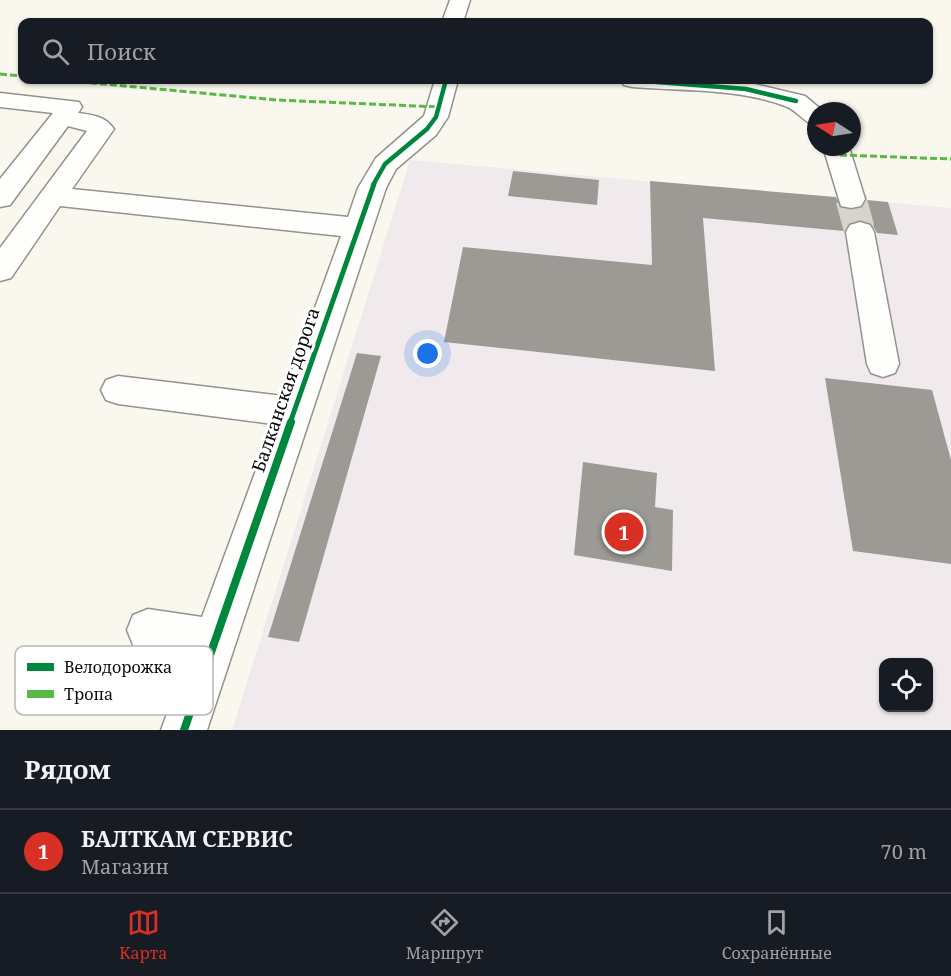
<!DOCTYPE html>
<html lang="ru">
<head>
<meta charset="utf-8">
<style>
  body { margin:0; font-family:"Noto Serif",serif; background:#20242c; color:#f1f3f6 }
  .controls { position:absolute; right:18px; bottom:18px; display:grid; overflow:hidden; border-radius:12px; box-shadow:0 2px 4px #0004 }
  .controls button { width:54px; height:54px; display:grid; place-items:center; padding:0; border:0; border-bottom:2px solid #363941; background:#171b24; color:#f1f3f6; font:30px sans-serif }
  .compass { position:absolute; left:807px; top:102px; width:54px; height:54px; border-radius:50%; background:#171b24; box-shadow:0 2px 4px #0004; rotate:282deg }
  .you { position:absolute; left:428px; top:354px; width:21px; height:21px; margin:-15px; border:4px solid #fff; border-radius:50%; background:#1a73e8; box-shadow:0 0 0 9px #1a73e833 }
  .badge { display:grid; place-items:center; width:39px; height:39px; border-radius:50%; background:#d93025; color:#fff; font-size:20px; font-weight:700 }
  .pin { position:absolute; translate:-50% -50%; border:3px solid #fff; box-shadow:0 2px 6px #0006 }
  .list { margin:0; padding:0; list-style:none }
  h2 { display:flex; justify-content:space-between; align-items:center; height:78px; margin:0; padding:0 24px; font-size:26px }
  h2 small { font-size:20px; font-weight:400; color:#9ea1a6 }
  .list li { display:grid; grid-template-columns:39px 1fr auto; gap:18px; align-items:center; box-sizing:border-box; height:84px; padding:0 24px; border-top:2px solid #363941 }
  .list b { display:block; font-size:22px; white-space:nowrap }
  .list p { margin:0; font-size:20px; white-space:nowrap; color:#9ea1a6 }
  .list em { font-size:20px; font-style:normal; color:#9ea1a6 }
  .icon { flex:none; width:33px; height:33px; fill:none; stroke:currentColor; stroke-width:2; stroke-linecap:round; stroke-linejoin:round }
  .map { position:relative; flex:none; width:951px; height:730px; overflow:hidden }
  .search { position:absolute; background:#171b24; box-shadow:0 2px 4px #0004; left:18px; right:18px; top:18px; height:66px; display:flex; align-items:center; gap:15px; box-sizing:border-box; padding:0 21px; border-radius:12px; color:#9ea1a6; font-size:22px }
  .sheet { height:162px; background:#171b24 }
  nav { display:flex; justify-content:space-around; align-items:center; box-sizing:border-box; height:84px; border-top:2px solid #363941; background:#171b24; font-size:16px; color:#9ea1a6 }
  nav a { display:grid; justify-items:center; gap:3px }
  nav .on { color:#d93025 }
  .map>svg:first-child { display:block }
  .industrial { fill:#f1eaec; fill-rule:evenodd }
  .building { fill:#9c9a95 }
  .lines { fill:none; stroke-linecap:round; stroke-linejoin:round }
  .minor-tunnel { stroke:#d6d4cc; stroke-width:31; stroke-dasharray:31 15; stroke-linecap:butt }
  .minor-casing { stroke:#93928d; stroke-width:3 }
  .minor { fill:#fefefc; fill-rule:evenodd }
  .quiet { stroke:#58b947; stroke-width:3; stroke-dasharray:7 3; stroke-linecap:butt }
  .cycleway-far2-casing { stroke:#fff; stroke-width:8 }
  .cycleway-far1-casing { stroke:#fff; stroke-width:9 }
  .cycleway-casing { stroke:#fff; stroke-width:11 }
  .cycleway-far2 { stroke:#00873e; stroke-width:4.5 }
  .cycleway-far1 { stroke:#00873e; stroke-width:5 }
  .cycleway { stroke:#00873e; stroke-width:8 }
  .labels { text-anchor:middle; stroke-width:6; stroke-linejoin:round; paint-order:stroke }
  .street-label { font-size:18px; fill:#0b0b0b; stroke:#fff }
  .key { fill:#fff; stroke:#b6b6b6; stroke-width:1.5 }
  .key-label { font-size:16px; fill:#0b0b0b }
</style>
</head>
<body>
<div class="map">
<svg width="951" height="730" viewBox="0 0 951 730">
  <rect width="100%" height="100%" fill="#faf8ee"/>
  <path class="industrial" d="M 410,160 L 951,208 L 951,730 L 232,730 ZM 884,662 L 928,662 L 928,708 L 884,708 Z"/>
  <g class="building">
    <path d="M 513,171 L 599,180 L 597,205 L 508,196 Z"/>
    <path d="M 650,181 L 836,197 L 841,208 L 851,210 L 861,208 L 867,200 L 888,202 L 898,235 L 877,233 L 872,224 L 861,220 L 849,223 L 844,231 L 703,218 L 715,371 L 444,342 L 463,247 L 652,265 Z"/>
    <path d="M 357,353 L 381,356 L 299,642 L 268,637 Z"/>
    <path d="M 825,378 L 932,390 L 951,460 L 951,564 L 853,551 Z"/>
    <path d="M 583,462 L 657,473 L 655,507 L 673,510 L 672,571 L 574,555 Z"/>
  </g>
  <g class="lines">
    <path class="minor-tunnel" d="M 851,199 L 860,232"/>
    <g class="minor-casing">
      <g id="minor">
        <path d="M 450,0 L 470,0 L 463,22 L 442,22 Z"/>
        <path d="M 435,80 L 458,80 L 448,117 L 436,135 L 396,169 L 386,188 L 207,730 L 161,730 L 188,657 L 148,651 L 133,645 L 127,630 L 133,615 L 148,609 L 202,617 L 273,424 L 118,404 L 106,400 L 101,390 L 106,380 L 118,376 L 283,396 L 341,236 L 60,206 L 11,278 L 0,281 L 0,248 L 87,131 L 68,126 L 10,205 L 0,207 L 0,179 L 53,113 L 0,107 L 0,93 L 79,102 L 82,107 L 78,113 C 93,115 105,116 114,129 L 72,189 L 348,217 L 358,188 L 376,158 L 424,116 Z"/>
        <path d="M 620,80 L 746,82 L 805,96 L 823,111 L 816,111 L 816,126 C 803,122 797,110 785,106 C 738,88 681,91 632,87 L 624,85 Z"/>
        <path d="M 823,147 L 849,147 L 865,199 L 861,206 L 851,208 L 841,206 Z"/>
        <path d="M 860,222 L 870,225 L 874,232 L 899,364 L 895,373 L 883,377 L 871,373 L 867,364 L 846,232 L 850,225 Z"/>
      </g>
    </g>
    <use href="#minor" class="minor"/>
    <g class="quiet">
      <path d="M 0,74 L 22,76"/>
      <path d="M 60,80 L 277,100 L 440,107"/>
      <path d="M 840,155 L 951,159"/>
    </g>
    <g class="cycleway-far2-casing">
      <g id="cycleway-far2">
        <path d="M 632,80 L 746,89 L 796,101"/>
        <path d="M 373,185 L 385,164 L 427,129 L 436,117 L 446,80"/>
      </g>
    </g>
    <g class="cycleway-far1-casing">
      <path id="cycleway-far1" d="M 290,423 L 374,184"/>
    </g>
    <g class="cycleway-casing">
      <path id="cycleway" d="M 184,730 L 291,422"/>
    </g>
    <use href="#cycleway-far2" class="cycleway-far2"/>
    <use href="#cycleway-far1" class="cycleway-far1"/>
    <use href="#cycleway" class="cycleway"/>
  </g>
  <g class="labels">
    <g class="street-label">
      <text transform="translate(286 390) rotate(-71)" y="6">Балканская дорога</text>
    </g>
  </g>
  <rect x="15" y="646" width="198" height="69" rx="9" class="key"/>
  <rect x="27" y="663" width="27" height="8" fill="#00873e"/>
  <rect x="27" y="690" width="27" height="8" fill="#58b947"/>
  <g class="key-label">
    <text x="64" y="673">Велодорожка</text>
    <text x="64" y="700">Тропа</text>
  </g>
</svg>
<div class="controls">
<button><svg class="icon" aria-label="locate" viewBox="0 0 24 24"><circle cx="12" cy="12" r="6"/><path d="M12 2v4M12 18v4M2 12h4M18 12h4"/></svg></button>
</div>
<svg class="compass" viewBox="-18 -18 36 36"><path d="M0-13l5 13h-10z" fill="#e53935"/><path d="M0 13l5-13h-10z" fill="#9ea1a6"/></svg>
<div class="you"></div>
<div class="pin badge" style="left:624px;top:532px">1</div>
<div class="search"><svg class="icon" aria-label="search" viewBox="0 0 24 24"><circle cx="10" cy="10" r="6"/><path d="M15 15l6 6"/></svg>Поиск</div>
</div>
<section class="sheet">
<h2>Рядом<small></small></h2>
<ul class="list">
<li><span class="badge">1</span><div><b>БАЛТКАМ СЕРВИС</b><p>Магазин</p></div><em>70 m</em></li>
</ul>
</section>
<nav>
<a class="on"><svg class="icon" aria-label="map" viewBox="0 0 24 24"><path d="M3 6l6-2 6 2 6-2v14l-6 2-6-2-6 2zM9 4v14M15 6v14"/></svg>Карта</a>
<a><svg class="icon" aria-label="directions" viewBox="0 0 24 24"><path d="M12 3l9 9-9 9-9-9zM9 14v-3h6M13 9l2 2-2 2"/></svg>Маршрут</a>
<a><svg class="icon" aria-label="saved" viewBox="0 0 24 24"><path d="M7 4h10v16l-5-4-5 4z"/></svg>Сохранённые</a>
</nav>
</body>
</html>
